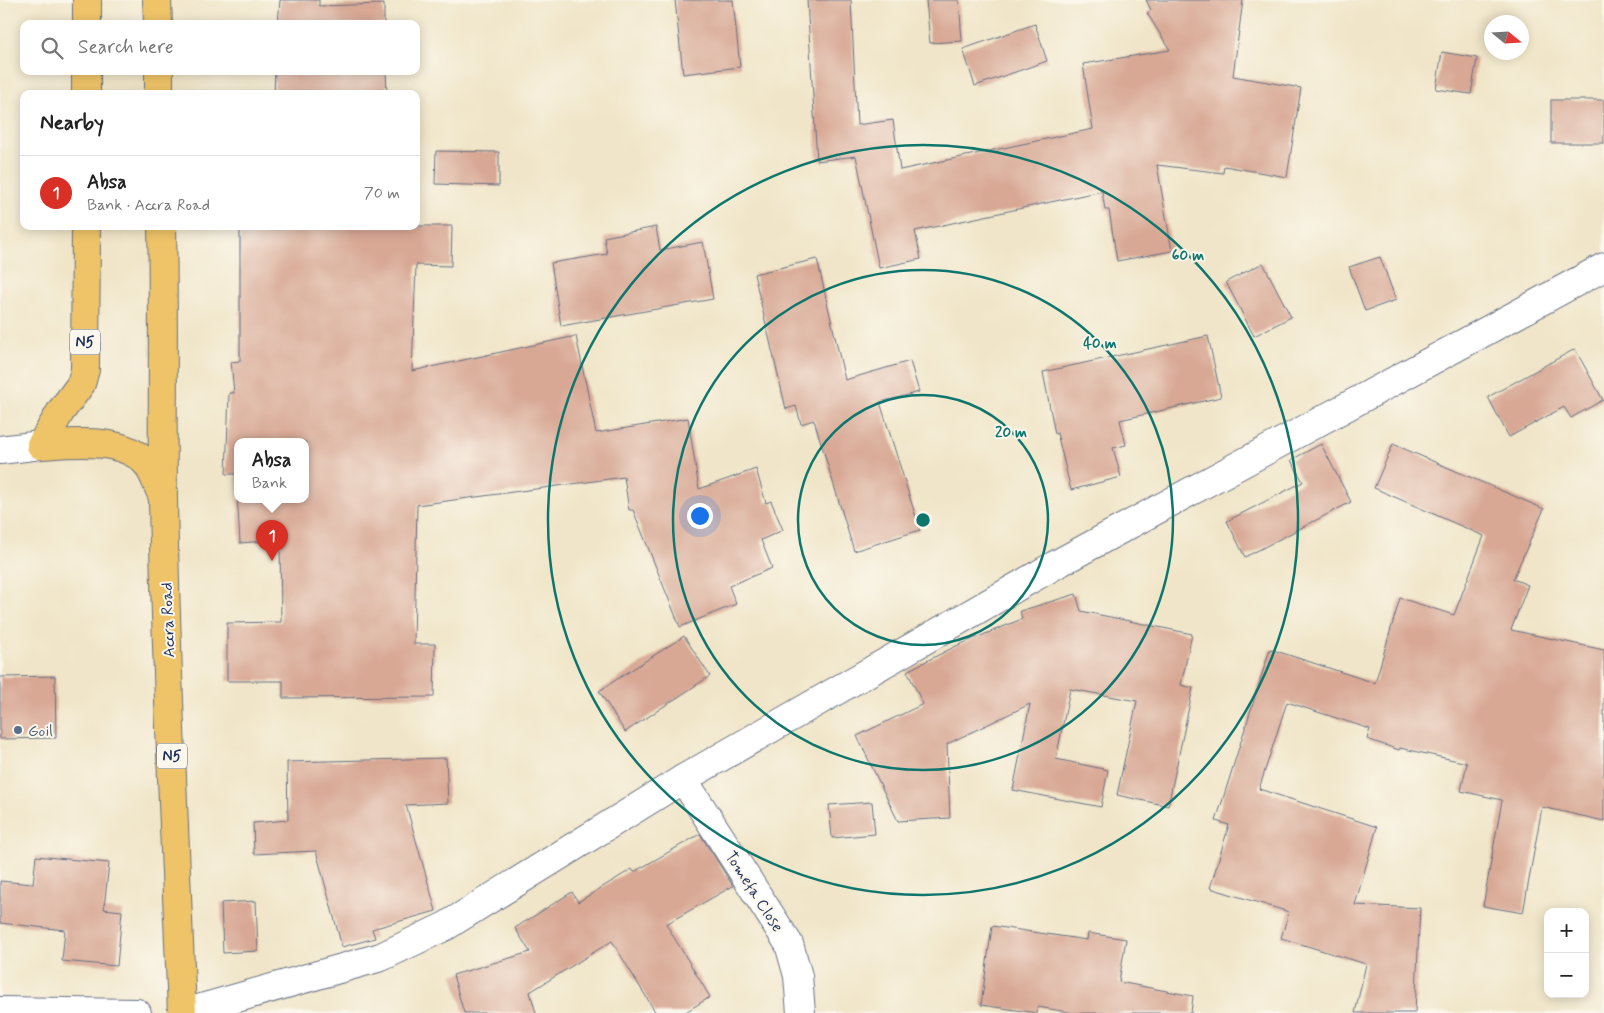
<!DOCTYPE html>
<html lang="en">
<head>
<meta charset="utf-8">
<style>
  body { margin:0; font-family:Mynerve,sans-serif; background:#f2f2f2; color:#222 }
  .controls { position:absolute; right:15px; bottom:15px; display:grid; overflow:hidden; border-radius:10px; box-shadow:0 2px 12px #0003 }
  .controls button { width:45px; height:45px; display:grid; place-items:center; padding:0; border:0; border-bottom:1px solid #e0e0e0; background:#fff; color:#222; font:25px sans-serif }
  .compass { position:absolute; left:1484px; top:15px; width:45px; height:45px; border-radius:50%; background:#fff; box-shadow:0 2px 12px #0003; rotate:108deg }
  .you { position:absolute; left:699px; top:515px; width:18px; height:18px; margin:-12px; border:4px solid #fff; border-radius:50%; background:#1a73e8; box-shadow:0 0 0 8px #1a73e833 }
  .badge { display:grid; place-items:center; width:32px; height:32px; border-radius:50%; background:#d93025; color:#fff; font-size:16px; font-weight:700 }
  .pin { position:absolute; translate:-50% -41px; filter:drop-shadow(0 1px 2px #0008) }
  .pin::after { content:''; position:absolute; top:26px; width:18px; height:15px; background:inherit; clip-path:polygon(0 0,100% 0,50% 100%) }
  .popup { position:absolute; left:234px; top:438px; width:75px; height:65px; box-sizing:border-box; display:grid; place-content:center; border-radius:10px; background:#fff; filter:drop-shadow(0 1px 4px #0005); font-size:16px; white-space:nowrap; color:#767676 }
  .popup b { font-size:19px; color:#222 }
  .popup::after { content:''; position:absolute; left:50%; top:100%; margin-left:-10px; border:10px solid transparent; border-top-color:#fff }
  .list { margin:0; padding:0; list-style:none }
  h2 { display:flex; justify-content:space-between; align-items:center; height:65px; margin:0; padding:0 20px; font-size:21px }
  h2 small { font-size:16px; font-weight:400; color:#767676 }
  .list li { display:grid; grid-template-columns:32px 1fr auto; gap:15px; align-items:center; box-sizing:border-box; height:75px; padding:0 20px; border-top:1px solid #e0e0e0 }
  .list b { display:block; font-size:19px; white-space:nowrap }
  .list p { margin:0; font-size:16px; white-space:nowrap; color:#767676 }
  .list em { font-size:16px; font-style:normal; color:#767676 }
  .icon { flex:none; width:28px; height:28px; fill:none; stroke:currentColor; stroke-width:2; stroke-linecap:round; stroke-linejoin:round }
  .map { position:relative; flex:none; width:1604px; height:1013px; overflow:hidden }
  .search { position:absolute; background:#fff; box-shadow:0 2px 12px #0003; left:20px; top:20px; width:400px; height:55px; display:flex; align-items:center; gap:12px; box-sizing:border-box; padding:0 18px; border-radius:10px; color:#767676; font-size:19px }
  .panel { position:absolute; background:#fff; box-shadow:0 2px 12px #0003; left:20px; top:90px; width:400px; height:140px; border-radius:10px }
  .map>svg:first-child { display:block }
  .building { fill:#d8a894; fill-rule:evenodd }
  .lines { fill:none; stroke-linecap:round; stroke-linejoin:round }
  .street-casing { stroke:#666f83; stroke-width:30 }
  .primary-casing { stroke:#666f83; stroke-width:30 }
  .street { stroke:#fff; stroke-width:28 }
  .primary { stroke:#efc469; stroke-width:28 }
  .ring { fill:none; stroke:#0f766e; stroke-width:2.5 }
  .service-dot { fill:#5c6f8a; stroke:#fbf7ec; stroke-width:2 }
  .labels { text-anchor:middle; stroke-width:4; stroke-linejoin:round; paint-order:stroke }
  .shield { fill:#fbf7ec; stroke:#5e6b89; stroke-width:1 }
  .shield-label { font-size:15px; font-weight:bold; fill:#1b2f5e }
  .street-label { font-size:16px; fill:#1b2f5e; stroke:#fbf7ec }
  .service-label { font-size:16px; fill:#4e5e75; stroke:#fbf7ec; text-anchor:start }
  .centre { fill:#0f766e; stroke:#fbf7ec; stroke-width:2.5 }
  .ring-label { font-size:15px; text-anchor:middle; font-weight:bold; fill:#0f766e; stroke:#fbf7ec; stroke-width:4; stroke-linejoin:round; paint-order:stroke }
</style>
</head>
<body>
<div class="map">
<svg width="1604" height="1013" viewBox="0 0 1604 1013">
  <rect width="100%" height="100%" fill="#fbf7ec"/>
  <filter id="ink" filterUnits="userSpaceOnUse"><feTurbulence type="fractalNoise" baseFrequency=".02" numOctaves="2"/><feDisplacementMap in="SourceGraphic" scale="10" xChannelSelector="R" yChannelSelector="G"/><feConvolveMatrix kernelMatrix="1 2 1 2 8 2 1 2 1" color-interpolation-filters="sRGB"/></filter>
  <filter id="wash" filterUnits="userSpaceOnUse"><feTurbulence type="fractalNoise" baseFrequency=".0096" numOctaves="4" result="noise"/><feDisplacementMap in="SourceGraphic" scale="20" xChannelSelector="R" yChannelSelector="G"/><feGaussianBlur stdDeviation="1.12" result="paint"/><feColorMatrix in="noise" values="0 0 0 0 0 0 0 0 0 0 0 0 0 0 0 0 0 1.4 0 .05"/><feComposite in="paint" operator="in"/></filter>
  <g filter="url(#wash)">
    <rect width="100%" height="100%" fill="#f0e5c8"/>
    <g id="blocks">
      <g class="building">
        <path d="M 280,0 L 319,0 L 319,6 L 384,4 L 384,24 L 278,24 Z"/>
        <path d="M 675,0 L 733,0 L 740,67 L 683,74 Z"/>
        <path d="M 807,0 L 851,0 L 857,125 L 893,120 L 900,170 L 1093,129 L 1083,64 L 1170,50 L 1147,13 L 1151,10 L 1146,0 L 1243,0 L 1233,76 L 1301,88 L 1287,177 L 1224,166 L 1223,173 L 1157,165 L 1172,251 L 1117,261 L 1109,210 L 1105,210 L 1102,191 L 915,231 L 921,259 L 879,268 L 856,156 L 817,161 Z"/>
        <path d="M 926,0 L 959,0 L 962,41 L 930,43 Z"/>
        <path d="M 1035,24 L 1047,61 L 975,86 L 963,49 Z"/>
        <path d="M 1442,52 L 1477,58 L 1471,94 L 1436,89 Z"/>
        <path d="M 275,71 L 386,71 L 387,94 L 274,94 Z"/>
        <rect x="1551" y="100" width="53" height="43"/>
        <path d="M 436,151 L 499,152 L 499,186 L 435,184 Z"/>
        <path d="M 240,226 L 452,226 L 451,266 L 416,265 L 412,371 L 576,336 L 596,433 L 688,418 L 699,489 L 756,469 L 766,503 L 771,501 L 783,530 L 761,540 L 772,568 L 729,586 L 736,604 L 680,627 L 633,510 L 629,510 L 624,477 L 417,505 L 414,644 L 435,644 L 434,697 L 283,698 L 283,681 L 227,681 L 227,623 L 281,622 L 280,540 L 240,543 L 236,474 L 226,474 L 229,393 L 234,393 L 231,362 L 240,361 ZM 238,442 L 306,442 L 306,500 L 238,500 Z"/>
        <path d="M 656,227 L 660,250 L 703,242 L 713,299 L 561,326 L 551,263 L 607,254 L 604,237 Z"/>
        <path d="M 1380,257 L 1396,300 L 1365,311 L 1349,267 Z"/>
        <path d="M 817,259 L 845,380 L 910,361 L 919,392 L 880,402 L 920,530 L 854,551 L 814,420 L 801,424 L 796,406 L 786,409 L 754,274 Z"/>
        <path d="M 1263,263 L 1291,317 L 1254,336 L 1226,282 Z"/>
        <path d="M 1208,336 L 1221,397 L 1120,420 L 1126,445 L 1113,448 L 1121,477 L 1071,490 L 1057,433 L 1055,434 L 1043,372 Z"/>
        <path d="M 1575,349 L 1603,400 L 1571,418 L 1564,407 L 1509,437 L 1488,397 Z"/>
        <path d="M 1321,444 L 1351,502 L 1245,557 L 1227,521 L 1303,482 L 1291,460 Z"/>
        <path d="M 1393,444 L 1544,509 L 1513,579 L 1528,585 L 1511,630 L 1604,650 L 1604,821 L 1542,807 L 1523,913 L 1483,906 L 1502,800 L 1461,791 L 1467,763 L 1400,748 L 1399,750 L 1367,739 L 1370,729 L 1287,702 L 1259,789 L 1377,827 L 1355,905 L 1420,908 L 1415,1013 L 1355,1013 L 1366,964 L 1281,938 L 1289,912 L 1210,888 L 1229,825 L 1216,821 L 1270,649 L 1375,683 L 1400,598 L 1454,615 L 1484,536 L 1374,488 Z"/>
        <path d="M 1076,594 L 1081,611 L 1192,634 L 1181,685 L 1193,688 L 1168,806 L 1117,795 L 1137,701 L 1070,689 L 1056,759 L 1108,770 L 1101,807 L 1013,790 L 1030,704 L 947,744 L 950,818 L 898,821 L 857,736 L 923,704 L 907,671 L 956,646 L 1022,619 L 1020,611 Z"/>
        <path d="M 684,636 L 710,676 L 625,732 L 599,691 Z"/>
        <path d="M 55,676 L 56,738 L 0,739 L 0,677 Z"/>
        <path d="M 446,758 L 448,803 L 406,805 L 436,911 L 372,929 L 375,938 L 342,947 L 316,851 L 254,854 L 253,823 L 288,820 L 287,762 Z"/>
        <path d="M 872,802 L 875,834 L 832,838 L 829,805 Z"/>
        <path d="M 700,834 L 733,886 L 666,924 L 710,997 L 684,1013 L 656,1013 L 612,941 L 530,992 L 536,1013 L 464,1013 L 453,975 L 530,952 L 515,928 L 572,892 L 578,902 L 632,869 L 634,872 Z"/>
        <path d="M 36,856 L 109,863 L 104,909 L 122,911 L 117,966 L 62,961 L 65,930 L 0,923 L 0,881 L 33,884 Z"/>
        <path d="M 256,901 L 258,951 L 223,953 L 221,903 Z"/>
        <path d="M 992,926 L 1087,940 L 1088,933 L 1126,939 L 1119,982 L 1193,996 L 1191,1013 L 1074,1013 L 1038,1007 L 1037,1013 L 981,1005 Z"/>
      </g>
    </g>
  </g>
  <g filter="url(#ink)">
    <use href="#blocks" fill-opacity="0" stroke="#666f83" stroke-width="1"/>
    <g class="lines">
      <g class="street-casing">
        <g id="street">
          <path d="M 0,450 L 41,445"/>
          <path d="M 683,779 L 789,944 L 798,976 L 801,1013"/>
          <path d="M 0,1011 L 137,1013"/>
          <path d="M 184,1013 L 381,957 L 446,926 L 683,779 L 1055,565 L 1604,267"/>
        </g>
      </g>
      <g class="primary-casing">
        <g id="primary">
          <path d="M 157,0 L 158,24"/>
          <path d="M 87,24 L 87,0"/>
          <path d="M 159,71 L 159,94"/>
          <path d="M 86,94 L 86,71"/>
          <path d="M 162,226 C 164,317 162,408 163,499 C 166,670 175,842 182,1013"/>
          <path d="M 41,445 L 61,411 L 81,384 L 85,370 L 86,226"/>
          <path d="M 41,445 C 73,443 123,437 146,463 C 153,471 157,485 162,495"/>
        </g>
      </g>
      <use href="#street" class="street"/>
      <use href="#primary" class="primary"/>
    </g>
  </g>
  <g class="ring">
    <circle cx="923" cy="520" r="125"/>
    <circle cx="923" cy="520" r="250"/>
    <circle cx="923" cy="520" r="375"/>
  </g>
  <circle class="service-dot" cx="18" cy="730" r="5"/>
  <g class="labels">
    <g class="shield">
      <rect x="70" y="329.5" width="30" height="25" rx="4"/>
      <rect x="157" y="743.5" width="30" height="25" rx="4"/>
    </g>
    <g class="shield-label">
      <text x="85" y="347">N5</text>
      <text x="172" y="761">N5</text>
    </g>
    <g class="street-label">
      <text transform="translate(167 620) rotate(-92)" y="6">Accra Road</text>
      <text transform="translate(755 891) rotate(57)" y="6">Tomefa Close</text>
    </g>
    <g class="service-label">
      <text x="28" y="736">Goil</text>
    </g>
  </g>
  <circle cx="923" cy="520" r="8" class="centre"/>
  <g class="ring-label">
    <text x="1188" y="260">60 m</text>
    <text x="1100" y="348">40 m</text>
    <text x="1011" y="437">20 m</text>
  </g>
</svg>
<div class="controls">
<button>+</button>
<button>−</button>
</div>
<svg class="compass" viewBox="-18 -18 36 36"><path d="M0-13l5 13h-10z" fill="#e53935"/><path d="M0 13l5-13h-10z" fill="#767676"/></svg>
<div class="you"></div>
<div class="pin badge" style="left:272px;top:561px">1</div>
<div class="popup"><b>Absa</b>Bank</div>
<div class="search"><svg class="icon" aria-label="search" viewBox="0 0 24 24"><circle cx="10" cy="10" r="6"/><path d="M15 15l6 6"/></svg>Search here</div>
<section class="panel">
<h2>Nearby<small></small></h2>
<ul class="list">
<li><span class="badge">1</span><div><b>Absa</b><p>Bank · Accra Road</p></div><em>70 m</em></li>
</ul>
</section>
</div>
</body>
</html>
